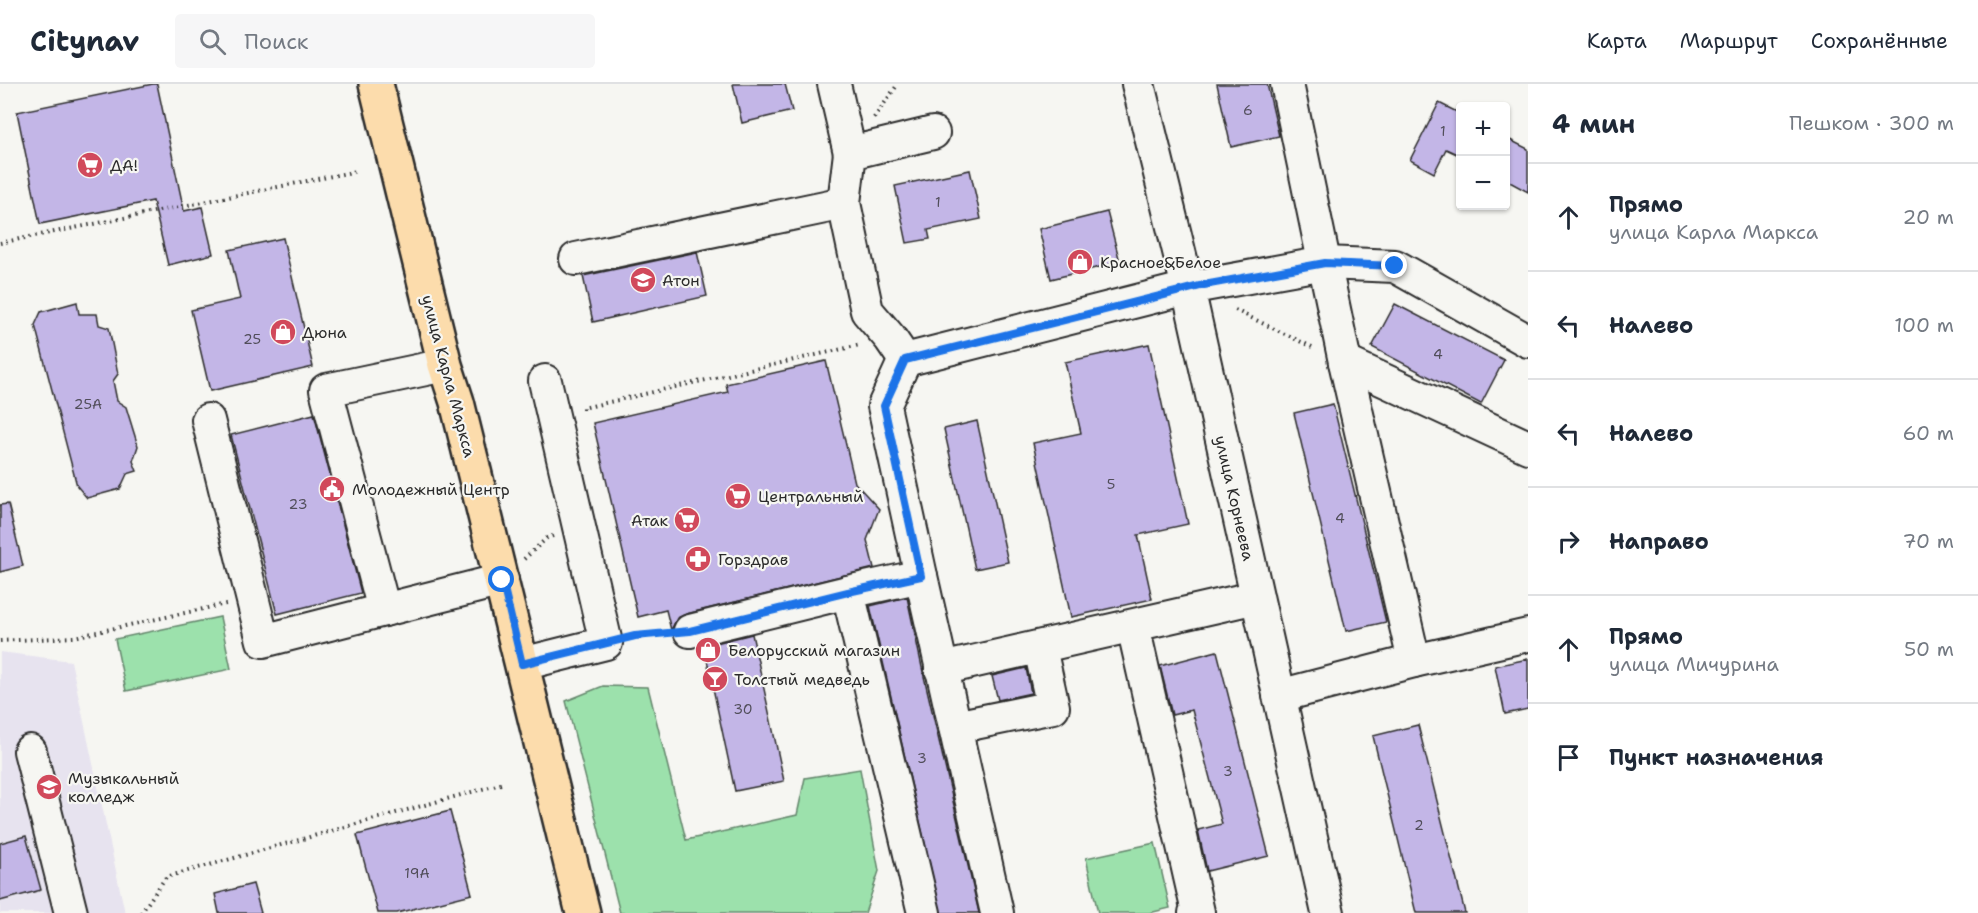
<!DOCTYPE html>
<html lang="ru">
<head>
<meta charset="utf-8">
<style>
  body { margin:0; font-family:"Shantell Sans",sans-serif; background:#f6f6f7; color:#1f2937 }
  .controls { position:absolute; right:18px; top:18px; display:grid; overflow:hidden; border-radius:6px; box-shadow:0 2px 4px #0004 }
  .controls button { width:54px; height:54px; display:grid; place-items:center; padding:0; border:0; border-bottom:2px solid #e0e1e3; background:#fff; color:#1f2937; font:30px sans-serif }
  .stop { position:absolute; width:18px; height:18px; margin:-14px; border:4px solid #1a73e8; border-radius:50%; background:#fff }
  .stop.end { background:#1a73e8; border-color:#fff; box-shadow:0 2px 6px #0008 }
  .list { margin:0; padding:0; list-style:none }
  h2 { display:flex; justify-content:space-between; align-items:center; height:78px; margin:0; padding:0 24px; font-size:26px }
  h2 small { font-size:20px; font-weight:400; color:#747a83 }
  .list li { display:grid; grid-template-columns:39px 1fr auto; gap:18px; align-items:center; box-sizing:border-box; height:108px; padding:0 24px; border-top:2px solid #e0e1e3 }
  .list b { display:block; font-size:22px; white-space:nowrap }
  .list p { margin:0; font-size:20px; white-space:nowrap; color:#747a83 }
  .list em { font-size:20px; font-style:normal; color:#747a83 }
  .icon { flex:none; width:33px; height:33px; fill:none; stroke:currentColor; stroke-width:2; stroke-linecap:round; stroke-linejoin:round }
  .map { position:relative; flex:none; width:1528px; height:829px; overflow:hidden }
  header { display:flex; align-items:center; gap:36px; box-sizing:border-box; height:84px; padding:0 30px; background:#fff; border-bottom:2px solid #e0e1e3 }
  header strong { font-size:28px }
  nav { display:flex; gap:33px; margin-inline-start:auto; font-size:21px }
  .search { width:420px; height:54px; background:#f6f6f7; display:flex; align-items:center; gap:15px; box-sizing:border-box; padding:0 21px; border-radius:6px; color:#747a83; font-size:22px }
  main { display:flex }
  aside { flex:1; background:#fff }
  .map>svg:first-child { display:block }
  .built { fill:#e7e3ef }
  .green { fill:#9ce1ac; stroke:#64866c; stroke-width:1.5 }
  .building { fill:#c3b6e7; stroke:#2b2b2b; stroke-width:1.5 }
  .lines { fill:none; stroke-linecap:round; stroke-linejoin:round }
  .minor-casing { stroke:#2b2b2b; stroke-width:36 }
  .major-casing { stroke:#2b2b2b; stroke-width:38 }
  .path { stroke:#2b2b2b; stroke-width:4; stroke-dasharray:1.5 4.5; stroke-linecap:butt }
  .minor { stroke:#f6f6f2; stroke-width:32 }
  .major { stroke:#fcdcac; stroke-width:33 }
  .route { stroke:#1a73e8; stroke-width:8 }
  .labels { text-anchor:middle; stroke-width:4.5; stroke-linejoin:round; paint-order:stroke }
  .number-label { font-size:14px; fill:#514e5a }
  .poi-label { font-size:16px; fill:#2b2b2b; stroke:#f6f6f2; text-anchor:start }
  .street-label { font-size:16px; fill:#2b2b2b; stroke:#f6f6f2 }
</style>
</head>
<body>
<header>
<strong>Citynav</strong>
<div class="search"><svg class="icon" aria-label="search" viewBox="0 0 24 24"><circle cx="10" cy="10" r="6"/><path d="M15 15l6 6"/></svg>Поиск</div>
<nav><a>Карта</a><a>Маршрут</a><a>Сохранённые</a></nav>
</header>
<main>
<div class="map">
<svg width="1528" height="829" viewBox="0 0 1528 829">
  <rect width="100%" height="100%" fill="#f6f6f2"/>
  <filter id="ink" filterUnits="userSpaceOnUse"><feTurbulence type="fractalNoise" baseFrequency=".0167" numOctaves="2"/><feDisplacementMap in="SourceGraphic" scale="12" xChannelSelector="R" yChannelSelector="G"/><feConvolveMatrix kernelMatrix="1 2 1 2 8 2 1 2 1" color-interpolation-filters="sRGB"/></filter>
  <g filter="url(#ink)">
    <path class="built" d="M 0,568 L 71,577 L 125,829 L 0,829 Z"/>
    <g class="green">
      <path d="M 220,533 L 231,585 L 126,607 L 115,555 Z"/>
      <path d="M 603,602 L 648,603 L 686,756 L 797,731 L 805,694 L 860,685 L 879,787 L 865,829 L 620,829 L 566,617 Z"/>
      <path d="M 1155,759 L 1170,824 L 1149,829 L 1098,829 L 1086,774 Z"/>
    </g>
    <g class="building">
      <path d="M 153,0 L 157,0 L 184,127 L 202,123 L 213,170 L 168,181 L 153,117 L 40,140 L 17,28 Z"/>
      <path d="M 733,0 L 785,0 L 792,27 L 742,39 Z"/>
      <path d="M 1217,0 L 1267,0 L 1279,52 L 1231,63 Z"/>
      <path d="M 1439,19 L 1461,30 L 1461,72 L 1446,65 L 1434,89 L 1410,76 Z"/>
      <path d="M 1506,54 L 1528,65 L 1528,108 L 1506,96 Z"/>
      <path d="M 970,86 L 981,135 L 928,146 L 930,155 L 907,159 L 895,102 Z"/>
      <path d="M 1107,128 L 1120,178 L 1051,195 L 1039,145 Z"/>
      <path d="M 283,154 L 313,283 L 210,307 L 191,226 L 240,215 L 229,166 Z"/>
      <path d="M 697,168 L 707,212 L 593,238 L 583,192 Z"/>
      <path d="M 77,218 L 79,230 L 97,230 L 99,241 L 109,244 L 118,290 L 113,297 L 117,317 L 126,323 L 138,362 L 133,377 L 137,387 L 127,390 L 120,405 L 87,414 L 77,402 L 35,241 L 41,228 Z"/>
      <path d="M 1395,220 L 1504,276 L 1481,320 L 1372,263 Z"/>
      <path d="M 1149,260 L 1188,440 L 1138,451 L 1152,515 L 1071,533 L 1033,359 L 1081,349 L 1065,278 Z"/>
      <path d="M 826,277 L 855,399 L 879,425 L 867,456 L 874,484 L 686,530 L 677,534 L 671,546 L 666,526 L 638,533 L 593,339 L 728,308 L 726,300 Z"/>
      <path d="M 1333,320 L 1386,538 L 1346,547 L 1294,329 Z"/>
      <path d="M 314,330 L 361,509 L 277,530 L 231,351 Z"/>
      <path d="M 977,337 L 1008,478 L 975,485 L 944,345 Z"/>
      <path d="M 8,420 L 23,482 L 0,488 L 0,421 Z"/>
      <path d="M 907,513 L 923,588 L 979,829 L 941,829 L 870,522 Z"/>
      <path d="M 752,550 L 784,697 L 735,707 L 704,562 Z"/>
      <path d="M 1217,567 L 1269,772 L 1207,787 L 1198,746 L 1222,740 L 1192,626 L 1172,631 L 1160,582 Z"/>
      <path d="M 1528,575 L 1528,625 L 1505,630 L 1495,582 Z"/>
      <path d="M 1026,584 L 1031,609 L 998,616 L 992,592 Z"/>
      <path d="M 1418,641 L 1465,829 L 1416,829 L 1373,652 Z"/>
      <path d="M 450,727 L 472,810 L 397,829 L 378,829 L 357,751 Z"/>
      <path d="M 26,752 L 41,806 L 0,817 L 0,759 Z"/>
      <path d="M 253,800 L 261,829 L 219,829 L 215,810 Z"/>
    </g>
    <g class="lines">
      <g class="minor-casing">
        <g id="minor">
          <path d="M 834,0 L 850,69"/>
          <path d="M 1138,0 L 1188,204 L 1328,829"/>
          <path d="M 1287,0 L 1345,278"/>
          <path d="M 933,49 L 850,69 L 844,119 L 867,227 L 890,254 L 905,276 L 1188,204 L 1325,179 L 1395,182 L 1528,257"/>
          <path d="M 576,175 L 844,119"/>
          <path d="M 905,276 L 884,322 L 921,492 L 848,508 L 924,829"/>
          <path d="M 445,281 L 326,306 L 384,526 L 502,496"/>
          <path d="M 208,336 L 263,557 L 384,526"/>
          <path d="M 921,492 L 955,643 L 1053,623 L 1040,564"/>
          <path d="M 1133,542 L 1198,828 L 1195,829"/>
          <path d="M 690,547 L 848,508"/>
          <path d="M 1414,577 L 1345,278 L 1528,363"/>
          <path d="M 522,580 L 606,559 L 545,297"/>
          <path d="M 941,585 L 1257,513"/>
          <path d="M 1279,612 L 1414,577 L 1528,551"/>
          <path d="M 955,643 L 997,829"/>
          <path d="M 30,667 L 71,829"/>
        </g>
      </g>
      <g class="major-casing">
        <path id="major" d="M 376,0 L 445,281 L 457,318 L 583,829"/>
      </g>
      <g class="path">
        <path d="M 874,34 L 898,0"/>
        <path d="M 0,159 L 357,87"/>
        <path d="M 1235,226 L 1312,263"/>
        <path d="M 583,326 L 583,324 L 860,261"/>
        <path d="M 524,475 L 547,454 L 553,452"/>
        <path d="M 633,553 L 661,550"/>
        <path d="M 0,557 L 74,553 L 226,520"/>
        <path d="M 141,829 L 166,793 L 504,699"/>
      </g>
      <use href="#minor" class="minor"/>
      <use href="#major" class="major"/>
    </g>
  </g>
  <g class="lines" filter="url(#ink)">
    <path class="route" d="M 502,496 L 522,580 L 635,552 L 690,547 L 848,508 L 921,492 L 884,322 L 905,276 L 1204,201 L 1325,179 L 1395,182"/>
  </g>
  <defs>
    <g id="supermarket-disc" transform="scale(1.35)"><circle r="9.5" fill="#d1495b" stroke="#f6f6f2"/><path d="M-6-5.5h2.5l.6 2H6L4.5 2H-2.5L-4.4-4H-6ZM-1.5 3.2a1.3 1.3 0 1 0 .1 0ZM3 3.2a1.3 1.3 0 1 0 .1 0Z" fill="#fff"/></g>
    <g id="shop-disc" transform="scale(1.35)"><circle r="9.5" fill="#d1495b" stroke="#f6f6f2"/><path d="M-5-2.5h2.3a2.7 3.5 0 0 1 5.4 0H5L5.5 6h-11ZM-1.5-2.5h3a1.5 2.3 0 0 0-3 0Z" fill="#fff"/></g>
    <g id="school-disc" transform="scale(1.35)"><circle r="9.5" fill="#d1495b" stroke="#f6f6f2"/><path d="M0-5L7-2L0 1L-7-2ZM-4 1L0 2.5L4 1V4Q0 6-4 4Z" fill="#fff"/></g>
    <g id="civic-disc" transform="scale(1.35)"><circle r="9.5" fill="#d1495b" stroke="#f6f6f2"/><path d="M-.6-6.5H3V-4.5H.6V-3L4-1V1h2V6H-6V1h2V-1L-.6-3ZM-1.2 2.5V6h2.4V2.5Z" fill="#fff"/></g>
    <g id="pharmacy-disc" transform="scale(1.35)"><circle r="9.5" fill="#d1495b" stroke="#f6f6f2"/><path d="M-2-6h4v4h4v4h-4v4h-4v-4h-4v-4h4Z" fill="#fff"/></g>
    <g id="bar-disc" transform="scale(1.35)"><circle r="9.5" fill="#d1495b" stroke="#f6f6f2"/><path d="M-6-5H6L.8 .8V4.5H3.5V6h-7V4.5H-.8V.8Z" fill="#fff"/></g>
    <g id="university-disc" transform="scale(1.35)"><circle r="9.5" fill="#d1495b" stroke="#f6f6f2"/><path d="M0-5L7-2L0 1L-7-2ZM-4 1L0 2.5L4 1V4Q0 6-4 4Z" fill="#fff"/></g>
  </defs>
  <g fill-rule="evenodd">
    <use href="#supermarket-disc" x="90" y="81"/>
    <use href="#shop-disc" x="1080" y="178"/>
    <use href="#school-disc" x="643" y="196"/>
    <use href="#shop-disc" x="283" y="248"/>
    <use href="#civic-disc" x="332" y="405"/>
    <use href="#supermarket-disc" x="738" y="412"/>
    <use href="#supermarket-disc" x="687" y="436"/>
    <use href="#pharmacy-disc" x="698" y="475"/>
    <use href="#shop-disc" x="708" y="566"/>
    <use href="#bar-disc" x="715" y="595"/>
    <use href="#university-disc" x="49" y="703"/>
  </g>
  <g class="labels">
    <g class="number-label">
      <text x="1248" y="31">6</text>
      <text x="1443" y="52">1</text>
      <text x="938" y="123">1</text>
      <text x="252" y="260">25</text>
      <text x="1438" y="275">4</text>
      <text x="88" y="325">25А</text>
      <text x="1111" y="405">5</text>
      <text x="298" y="425">23</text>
      <text x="1340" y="439">4</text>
      <text x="743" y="630">30</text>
      <text x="922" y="679">3</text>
      <text x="1228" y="692">3</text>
      <text x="1419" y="746">2</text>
      <text x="417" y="794">19А</text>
    </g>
    <g class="poi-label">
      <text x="110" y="87">ДА!</text>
      <text x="1100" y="184">Красное&amp;Белое</text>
      <text x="662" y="202">Атон</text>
      <text x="302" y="254">Дюна</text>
      <text x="352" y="411">Молодежный Центр</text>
      <text x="758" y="418">Центральный</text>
      <text x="668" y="442" text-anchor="end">Атак</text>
      <text x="718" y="481">Горздрав</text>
      <text x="728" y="572">Белорусский магазин</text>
      <text x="734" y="601">Толстый медведь</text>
      <text x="68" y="700">Музыкальный<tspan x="68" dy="18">колледж</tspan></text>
    </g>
    <g class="street-label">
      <text transform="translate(449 292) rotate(75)" y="6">улица Карла Маркса</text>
      <text transform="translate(1235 414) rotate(77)" y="6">улица Корнеева</text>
    </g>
  </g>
</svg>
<div class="controls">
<button>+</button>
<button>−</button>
</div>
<div class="stop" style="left:502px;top:496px"></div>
<div class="stop end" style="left:1395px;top:182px"></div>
</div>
<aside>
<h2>4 мин<small>Пешком · 300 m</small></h2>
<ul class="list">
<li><svg class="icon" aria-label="ahead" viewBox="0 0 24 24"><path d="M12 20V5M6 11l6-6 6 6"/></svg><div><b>Прямо</b><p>улица Карла Маркса</p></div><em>20 m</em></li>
<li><svg class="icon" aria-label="left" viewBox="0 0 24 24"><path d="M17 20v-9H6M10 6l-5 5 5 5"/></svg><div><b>Налево</b></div><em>100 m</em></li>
<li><svg class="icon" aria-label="left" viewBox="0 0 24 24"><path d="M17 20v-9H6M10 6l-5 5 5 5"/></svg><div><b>Налево</b></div><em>60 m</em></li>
<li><svg class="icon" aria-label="right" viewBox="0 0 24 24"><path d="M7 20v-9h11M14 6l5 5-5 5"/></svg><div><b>Направо</b></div><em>70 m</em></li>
<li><svg class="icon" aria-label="ahead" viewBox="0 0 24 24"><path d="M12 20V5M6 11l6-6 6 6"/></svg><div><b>Прямо</b><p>улица Мичурина</p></div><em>50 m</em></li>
<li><svg class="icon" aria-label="arrive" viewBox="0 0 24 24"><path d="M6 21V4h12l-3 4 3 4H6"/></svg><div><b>Пункт назначения</b></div></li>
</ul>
</aside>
</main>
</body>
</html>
